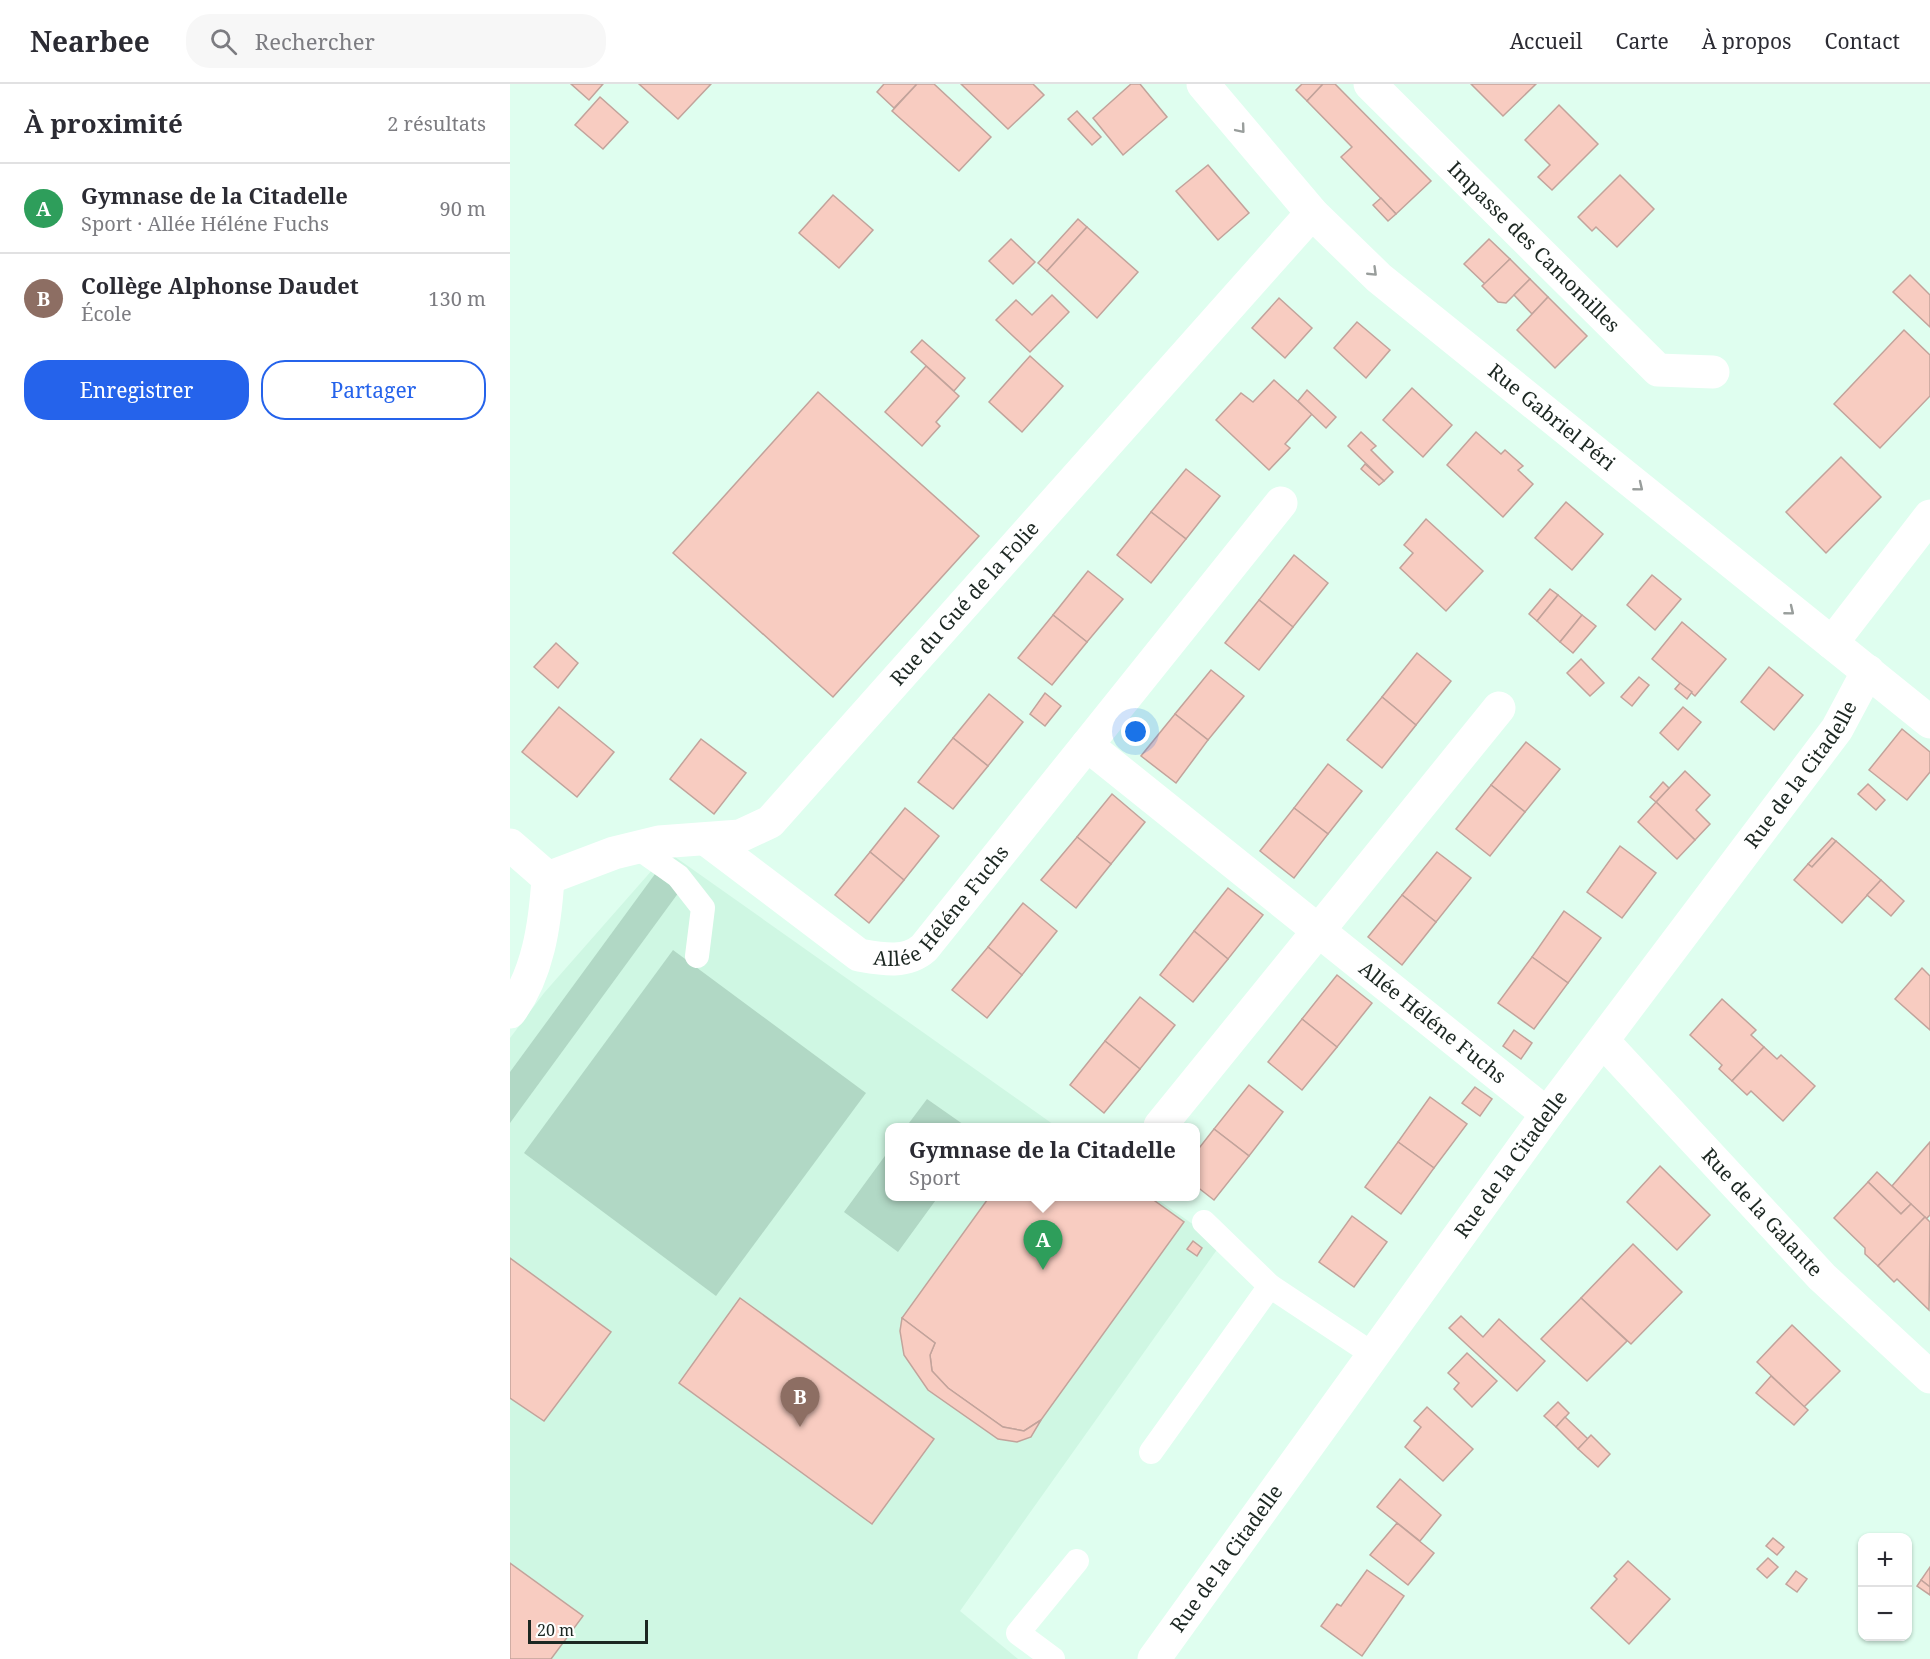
<!DOCTYPE html>
<html lang="fr">
<head>
<meta charset="utf-8">
<style>
  body { margin:0; font-family:"Noto Serif",serif; background:#f7f7f7; color:#2b2b33 }
  .controls { position:absolute; right:18px; bottom:18px; display:grid; overflow:hidden; border-radius:12px; box-shadow:0 2px 4px #0004 }
  .controls button { width:54px; height:54px; display:grid; place-items:center; padding:0; border:0; border-bottom:2px solid #e1e1e2; background:#fff; color:#2b2b33; font:30px sans-serif }
  .scale { position:absolute; left:18px; bottom:15px; width:120px; box-sizing:border-box; padding-left:6px; border:3px solid #1c2722; border-top:0; font-size:16px; line-height:21px; white-space:nowrap; color:#1c2722; -webkit-text-stroke:4px #fff; paint-order:stroke }
  .you { position:absolute; left:626px; top:648px; width:21px; height:21px; margin:-15px; border:4px solid #fff; border-radius:50%; background:#1a73e8; box-shadow:0 0 0 9px #1a73e833 }
  .badge { display:grid; place-items:center; width:39px; height:39px; border-radius:50%; background:#2563eb; color:#fff; font-size:20px; font-weight:700 }
  .pin { position:absolute; translate:-50% -50px; filter:drop-shadow(0 2px 3px #0008) }
  .pin::after { content:''; position:absolute; top:32px; width:21px; height:18px; background:inherit; clip-path:polygon(0 0,100% 0,50% 100%) }
  .popup { position:absolute; left:375px; top:1039px; width:315px; height:78px; box-sizing:border-box; display:grid; place-content:center; border-radius:12px; background:#fff; filter:drop-shadow(0 2px 4px #0005); font-size:20px; white-space:nowrap; color:#7c7c81 }
  .popup b { font-size:22px; color:#2b2b33 }
  .popup::after { content:''; position:absolute; left:50%; top:100%; margin-left:-12px; border:12px solid transparent; border-top-color:#fff }
  .list { margin:0; padding:0; list-style:none }
  h2 { display:flex; justify-content:space-between; align-items:center; height:78px; margin:0; padding:0 24px; font-size:26px }
  h2 small { font-size:20px; font-weight:400; color:#7c7c81 }
  .list li { display:grid; grid-template-columns:39px 1fr auto; gap:18px; align-items:center; box-sizing:border-box; height:90px; padding:0 24px; border-top:2px solid #e1e1e2 }
  .list b { display:block; font-size:22px; white-space:nowrap }
  .list p { margin:0; font-size:20px; white-space:nowrap; color:#7c7c81 }
  .list em { font-size:20px; font-style:normal; color:#7c7c81 }
  .actions { display:flex; gap:12px; padding:18px 24px }
  .actions a { flex:1; padding:14px 0; border:2px solid #2563eb; border-radius:24px; text-align:center; font-size:21px; color:#2563eb }
  .actions .main { background:#2563eb; color:#fff }
  .icon { flex:none; width:33px; height:33px; fill:none; stroke:currentColor; stroke-width:2; stroke-linecap:round; stroke-linejoin:round }
  .map { position:relative; flex:none; width:1420px; height:1575px; overflow:hidden }
  header { display:flex; align-items:center; gap:36px; box-sizing:border-box; height:84px; padding:0 30px; background:#fff; border-bottom:2px solid #e1e1e2 }
  header strong { font-size:28px }
  nav { display:flex; gap:33px; margin-inline-start:auto; font-size:21px }
  .search { width:420px; height:54px; background:#f7f7f7; display:flex; align-items:center; gap:15px; box-sizing:border-box; padding:0 21px; border-radius:24px; color:#7c7c81; font-size:22px }
  main { display:flex }
  aside { flex:1; background:#fff }
  .map>svg:first-child { display:block }
  .built { fill:#cff7e3 }
  .green { fill:#b1d8c5 }
  .building { fill:#f8ccc1; stroke:#c2a39b; stroke-width:1.5 }
  .lines { fill:none; stroke-linecap:round; stroke-linejoin:round }
  .lane { stroke:#fff; stroke-width:24 }
  .street { stroke:#fff; stroke-width:33 }
  .oneway { stroke:#999e9c }
  .labels { text-anchor:middle; stroke-width:4.5; stroke-linejoin:round; paint-order:stroke }
  .street-label { font-size:20px; fill:#1c2722; stroke:#fff }
</style>
</head>
<body>
<header>
<strong>Nearbee</strong>
<div class="search"><svg class="icon" aria-label="search" viewBox="0 0 24 24"><circle cx="10" cy="10" r="6"/><path d="M15 15l6 6"/></svg>Rechercher</div>
<nav><a>Accueil</a><a>Carte</a><a>À propos</a><a>Contact</a></nav>
</header>
<main>
<aside>
<h2>À proximité<small>2 résultats</small></h2>
<ul class="list">
<li><span class="badge" style="background:#2e9e5b">A</span><div><b>Gymnase de la Citadelle</b><p>Sport · Allée Héléne Fuchs</p></div><em>90 m</em></li>
<li><span class="badge" style="background:#8d6e63">B</span><div><b>Collège Alphonse Daudet</b><p>École</p></div><em>130 m</em></li>
</ul>
<div class="actions"><a class="main">Enregistrer</a><a>Partager</a></div>
</aside>
<div class="map">
<svg width="1420" height="1575" viewBox="0 0 1420 1575">
  <rect width="100%" height="100%" fill="#dffeef"/>
  <path class="built" d="M 158,768 L 547,1043 L 380,1044 L 380,1112 L 644,1113 L 711,1160 L 450,1527 L 508,1575 L 0,1575 L 0,954 L 34,909 Z"/>
  <g class="green">
    <path d="M 145,790 L 169,808 L 0,1039 L 0,988 Z"/>
    <path d="M 163,866 L 356,1009 L 206,1212 L 14,1069 Z"/>
    <path d="M 417,1015 L 457,1043 L 396,1043 Z"/>
    <path d="M 380,1065 L 380,1112 L 428,1113 L 388,1168 L 334,1128 Z"/>
  </g>
  <g class="building">
    <path d="M 61,0 L 93,0 L 79,16 Z"/>
    <path d="M 129,0 L 201,0 L 168,35 Z"/>
    <path d="M 374,0 L 407,0 L 384,24 L 367,8 Z"/>
    <path d="M 407,0 L 424,0 L 481,53 L 449,87 L 382,27 Z"/>
    <path d="M 451,0 L 523,0 L 534,11 L 498,45 Z"/>
    <path d="M 621,0 L 630,0 L 657,33 L 613,71 L 583,34 Z"/>
    <path d="M 792,0 L 813,0 L 797,17 L 786,6 Z"/>
    <path d="M 813,0 L 825,0 L 921,97 L 886,130 L 831,73 L 842,63 L 797,17 Z"/>
    <path d="M 961,0 L 1026,0 L 993,32 Z"/>
    <path d="M 90,13 L 118,38 L 93,65 L 65,41 Z"/>
    <path d="M 1049,21 L 1088,60 L 1042,106 L 1028,93 L 1040,81 L 1015,56 Z"/>
    <path d="M 567,27 L 591,53 L 582,61 L 558,35 Z"/>
    <path d="M 698,81 L 739,129 L 708,156 L 666,107 Z"/>
    <path d="M 1110,91 L 1144,125 L 1107,163 L 1086,143 L 1082,147 L 1068,133 Z"/>
    <path d="M 323,111 L 363,146 L 329,184 L 289,149 Z"/>
    <path d="M 871,114 L 886,130 L 878,137 L 863,121 Z"/>
    <path d="M 568,135 L 577,143 L 537,187 L 528,179 Z"/>
    <path d="M 577,143 L 628,188 L 587,234 L 537,187 Z"/>
    <path d="M 501,155 L 525,178 L 503,200 L 479,177 Z"/>
    <path d="M 979,155 L 1000,175 L 975,200 L 954,180 Z"/>
    <path d="M 1000,175 L 1020,195 L 996,219 L 988,218 L 972,202 Z"/>
    <path d="M 1400,191 L 1420,211 L 1420,243 L 1383,208 Z"/>
    <path d="M 1020,195 L 1038,213 L 1022,230 L 1004,211 Z"/>
    <path d="M 542,211 L 559,228 L 520,268 L 486,236 L 506,216 L 522,231 Z"/>
    <path d="M 1038,213 L 1077,252 L 1045,284 L 1007,246 Z"/>
    <path d="M 769,214 L 802,244 L 775,274 L 742,244 Z"/>
    <path d="M 847,238 L 880,266 L 856,294 L 824,264 Z"/>
    <path d="M 1394,246 L 1420,271 L 1420,312 L 1370,364 L 1324,320 Z"/>
    <path d="M 412,256 L 455,294 L 444,307 L 401,268 Z"/>
    <path d="M 520,272 L 553,302 L 512,348 L 479,318 Z"/>
    <path d="M 416,282 L 449,312 L 426,338 L 430,342 L 412,362 L 375,328 Z"/>
    <path d="M 764,296 L 802,330 L 775,360 L 780,364 L 759,386 L 706,336 L 731,309 L 743,318 Z"/>
    <path d="M 902,304 L 942,341 L 913,373 L 873,336 Z"/>
    <path d="M 797,306 L 826,333 L 816,344 L 788,317 Z"/>
    <path d="M 308,308 L 469,452 L 323,613 L 163,469 Z"/>
    <path d="M 851,348 L 866,362 L 861,366 L 883,388 L 874,397 L 838,362 Z"/>
    <path d="M 966,348 L 991,370 L 995,366 L 1013,382 L 1008,386 L 1023,400 L 993,433 L 937,381 Z"/>
    <path d="M 1331,373 L 1371,413 L 1316,469 L 1276,428 Z"/>
    <path d="M 855,380 L 874,397 L 869,401 L 851,385 Z"/>
    <path d="M 676,385 L 710,412 L 676,455 L 641,428 Z"/>
    <path d="M 1056,418 L 1093,450 L 1062,486 L 1025,454 Z"/>
    <path d="M 641,428 L 676,455 L 641,499 L 607,471 Z"/>
    <path d="M 916,435 L 973,487 L 936,527 L 890,484 L 903,469 L 894,461 Z"/>
    <path d="M 784,471 L 818,499 L 783,543 L 749,516 Z"/>
    <path d="M 578,487 L 613,515 L 577,558 L 543,531 Z"/>
    <path d="M 1142,491 L 1171,515 L 1145,546 L 1117,521 Z"/>
    <path d="M 1040,505 L 1048,511 L 1027,537 L 1019,530 Z"/>
    <path d="M 1048,511 L 1072,531 L 1050,558 L 1027,537 Z"/>
    <path d="M 749,516 L 783,543 L 749,586 L 715,559 Z"/>
    <path d="M 543,531 L 577,558 L 542,601 L 508,574 Z"/>
    <path d="M 1072,531 L 1086,542 L 1063,569 L 1050,558 Z"/>
    <path d="M 1172,538 L 1216,575 L 1185,612 L 1142,575 Z"/>
    <path d="M 46,559 L 68,579 L 48,604 L 24,583 Z"/>
    <path d="M 907,569 L 941,597 L 906,641 L 872,613 Z"/>
    <path d="M 1071,575 L 1094,599 L 1080,612 L 1057,589 Z"/>
    <path d="M 1259,583 L 1293,611 L 1264,646 L 1231,618 Z"/>
    <path d="M 701,586 L 734,612 L 698,656 L 665,630 Z"/>
    <path d="M 1129,593 L 1139,601 L 1122,622 L 1111,613 Z"/>
    <path d="M 1170,599 L 1182,608 L 1177,615 L 1165,605 Z"/>
    <path d="M 535,609 L 551,622 L 535,642 L 520,630 Z"/>
    <path d="M 479,610 L 513,638 L 478,682 L 443,654 Z"/>
    <path d="M 872,613 L 906,641 L 872,684 L 837,656 Z"/>
    <path d="M 49,623 L 104,668 L 67,713 L 12,668 Z"/>
    <path d="M 1173,623 L 1191,638 L 1168,666 L 1150,649 Z"/>
    <path d="M 665,630 L 698,656 L 666,699 L 631,672 Z"/>
    <path d="M 1392,645 L 1420,668 L 1420,688 L 1397,716 L 1359,686 Z"/>
    <path d="M 443,654 L 478,682 L 443,725 L 408,698 Z"/>
    <path d="M 191,655 L 236,689 L 204,730 L 160,695 Z"/>
    <path d="M 1016,658 L 1050,685 L 1015,728 L 981,701 Z"/>
    <path d="M 818,680 L 852,707 L 818,750 L 784,724 Z"/>
    <path d="M 1175,687 L 1200,711 L 1186,726 L 1200,740 L 1185,756 L 1146,718 Z"/>
    <path d="M 1153,698 L 1159,704 L 1146,718 L 1140,713 Z"/>
    <path d="M 1358,700 L 1375,716 L 1366,726 L 1348,710 Z"/>
    <path d="M 981,701 L 1015,728 L 980,772 L 946,745 Z"/>
    <path d="M 602,710 L 635,738 L 601,780 L 567,753 Z"/>
    <path d="M 1146,718 L 1185,756 L 1167,775 L 1128,738 Z"/>
    <path d="M 395,724 L 429,752 L 394,796 L 360,768 Z"/>
    <path d="M 784,724 L 818,750 L 784,794 L 750,767 Z"/>
    <path d="M 567,753 L 601,780 L 566,824 L 531,796 Z"/>
    <path d="M 1322,754 L 1326,757 L 1302,783 L 1298,780 Z"/>
    <path d="M 1326,757 L 1371,796 L 1332,839 L 1284,796 L 1298,780 L 1302,783 Z"/>
    <path d="M 1110,762 L 1146,789 L 1112,834 L 1077,808 Z"/>
    <path d="M 360,768 L 394,796 L 359,839 L 325,811 Z"/>
    <path d="M 927,768 L 961,794 L 926,838 L 892,811 Z"/>
    <path d="M 1371,796 L 1394,817 L 1381,832 L 1357,811 Z"/>
    <path d="M 718,804 L 753,831 L 718,875 L 684,847 Z"/>
    <path d="M 892,811 L 926,838 L 892,881 L 858,853 Z"/>
    <path d="M 513,819 L 547,847 L 512,891 L 478,863 Z"/>
    <path d="M 1054,827 L 1091,854 L 1058,899 L 1022,873 Z"/>
    <path d="M 684,847 L 718,875 L 683,918 L 650,891 Z"/>
    <path d="M 478,863 L 512,891 L 477,934 L 442,906 Z"/>
    <path d="M 1022,873 L 1058,899 L 1024,945 L 988,919 Z"/>
    <path d="M 1412,884 L 1420,892 L 1420,946 L 1385,915 Z"/>
    <path d="M 827,891 L 862,919 L 827,963 L 792,935 Z"/>
    <path d="M 630,913 L 665,941 L 630,985 L 595,957 Z"/>
    <path d="M 1212,915 L 1246,946 L 1241,951 L 1254,963 L 1222,997 L 1209,985 L 1212,981 L 1180,951 Z"/>
    <path d="M 792,935 L 827,963 L 792,1006 L 758,978 Z"/>
    <path d="M 1004,946 L 1022,959 L 1011,975 L 993,962 Z"/>
    <path d="M 595,957 L 630,985 L 594,1029 L 560,1001 Z"/>
    <path d="M 1254,963 L 1267,975 L 1271,971 L 1305,1002 L 1273,1037 L 1241,1007 L 1237,1011 L 1222,997 Z"/>
    <path d="M 739,1001 L 773,1028 L 739,1072 L 704,1045 Z"/>
    <path d="M 965,1003 L 982,1015 L 970,1032 L 952,1019 Z"/>
    <path d="M 920,1013 L 957,1040 L 924,1084 L 888,1058 Z"/>
    <path d="M 704,1045 L 739,1072 L 704,1116 L 686,1102 L 686,1068 Z"/>
    <path d="M 888,1058 L 924,1084 L 891,1130 L 855,1103 Z"/>
    <path d="M 1420,1058 L 1420,1131 L 1416,1135 L 1382,1102 Z"/>
    <path d="M 1150,1082 L 1200,1131 L 1167,1166 L 1117,1118 Z"/>
    <path d="M 1367,1088 L 1401,1120 L 1391,1130 L 1358,1098 Z"/>
    <path d="M 1358,1098 L 1391,1130 L 1401,1120 L 1415,1133 L 1368,1182 L 1355,1170 L 1355,1164 L 1324,1134 Z"/>
    <path d="M 480,1112 L 638,1112 L 674,1138 L 531,1336 L 514,1347 L 493,1343 L 438,1304 L 422,1287 L 420,1271 L 425,1259 L 392,1234 Z"/>
    <path d="M 842,1132 L 877,1158 L 844,1203 L 809,1178 Z"/>
    <path d="M 1415,1133 L 1420,1138 L 1419,1226 L 1387,1195 L 1384,1198 L 1368,1182 Z"/>
    <path d="M 683,1157 L 692,1164 L 687,1172 L 677,1165 Z"/>
    <path d="M 1123,1160 L 1172,1208 L 1121,1260 L 1071,1214 Z"/>
    <path d="M 0,1174 L 101,1248 L 34,1337 L 0,1314 Z"/>
    <path d="M 230,1214 L 424,1355 L 362,1440 L 169,1299 Z"/>
    <path d="M 1071,1214 L 1117,1257 L 1077,1297 L 1031,1255 Z"/>
    <path d="M 951,1232 L 973,1253 L 989,1235 L 1035,1277 L 1007,1307 L 939,1244 Z"/>
    <path d="M 392,1234 L 425,1259 L 420,1271 L 422,1287 L 438,1304 L 493,1343 L 514,1347 L 531,1336 L 521,1353 L 507,1358 L 488,1355 L 418,1306 L 394,1271 L 390,1247 Z"/>
    <path d="M 1282,1241 L 1330,1287 L 1294,1323 L 1247,1278 Z"/>
    <path d="M 957,1269 L 987,1297 L 962,1323 L 944,1305 L 949,1299 L 938,1289 Z"/>
    <path d="M 1261,1292 L 1298,1326 L 1284,1341 L 1246,1309 Z"/>
    <path d="M 1048,1318 L 1059,1329 L 1046,1343 L 1034,1332 Z"/>
    <path d="M 917,1323 L 963,1365 L 933,1397 L 895,1363 L 911,1343 L 904,1337 Z"/>
    <path d="M 1055,1333 L 1078,1355 L 1068,1365 L 1046,1343 Z"/>
    <path d="M 1081,1351 L 1100,1370 L 1088,1383 L 1068,1365 Z"/>
    <path d="M 890,1395 L 931,1431 L 910,1457 L 867,1423 Z"/>
    <path d="M 887,1439 L 924,1469 L 898,1501 L 860,1471 Z"/>
    <path d="M 1263,1454 L 1274,1463 L 1267,1471 L 1256,1462 Z"/>
    <path d="M 1258,1474 L 1268,1483 L 1257,1494 L 1247,1485 Z"/>
    <path d="M 1118,1477 L 1160,1515 L 1119,1560 L 1081,1524 L 1107,1495 L 1104,1492 Z"/>
    <path d="M 0,1479 L 73,1532 L 41,1575 L 0,1575 Z"/>
    <path d="M 1420,1483 L 1420,1503 L 1411,1496 Z"/>
    <path d="M 857,1486 L 894,1512 L 852,1572 L 811,1542 L 827,1520 L 831,1522 Z"/>
    <path d="M 1286,1487 L 1297,1495 L 1287,1508 L 1276,1500 Z"/>
    <path d="M 1411,1496 L 1420,1503 L 1420,1511 L 1407,1502 Z"/>
  </g>
  <g class="lines">
    <g class="lane">
      <path d="M 128,764 L 168,792 L 193,824 L 187,872"/>
      <path d="M 694,1138 L 760,1202"/>
      <path d="M 641,1368 L 760,1202 L 864,1271"/>
      <path d="M 543,1575 L 508,1549 L 567,1477"/>
    </g>
    <g class="street">
      <path id="s1" d="M 693,0 L 802,129 L 869,194 L 1420,638"/>
      <path id="s2" d="M 860,0 L 1148,286 L 1203,288"/>
      <path d="M 1322,559 L 1420,432"/>
      <path d="M 577,661 L 771,419"/>
      <path id="s3" d="M 197,756 L 349,871 C 372,875 396,880 414,864 L 577,661 L 1037,1030"/>
      <path d="M 0,761 L 38,794 C 35,841 28,890 0,928"/>
      <path id="s4" d="M 38,794 L 104,769 L 149,758 L 230,752 L 260,738 L 802,129"/>
      <path id="s5" d="M 1093,957 L 1312,1193 L 1420,1293"/>
      <path d="M 650,1042 L 989,624"/>
      <path id="s6" d="M 644,1575 L 1037,1030 L 1327,645 L 1358,587"/>
    </g>
  </g>
  <defs><path id="oneway-chevron" d="M-2-3.5L2.5 0L-2 3.5" fill="none" stroke-width="1.6" stroke-linecap="round" stroke-linejoin="round" transform="scale(1.5)"/></defs>
  <g class="oneway">
    <use href="#oneway-chevron" transform="translate(731 45) rotate(50)"/>
    <use href="#oneway-chevron" transform="translate(863 188) rotate(44)"/>
    <use href="#oneway-chevron" transform="translate(1129 403) rotate(39)"/>
    <use href="#oneway-chevron" transform="translate(1280 527) rotate(39)"/>
  </g>
  <g class="labels">
    <g class="street-label">
      <text dy="7" stroke="none"><textPath href="#s2" startOffset="231">Impasse des Camomilles</textPath></text>
      <text dy="7" stroke="none"><textPath href="#s1" startOffset="484">Rue Gabriel Péri</textPath></text>
      <text dy="7" stroke="none"><textPath href="#s4" startOffset="524">Rue du Gué de la Folie</textPath></text>
      <text dy="7" stroke="none"><textPath href="#s6" startOffset="1096">Rue de la Citadelle</textPath></text>
      <text dy="7" stroke="none"><textPath href="#s3" startOffset="296">Allée Héléne Fuchs</textPath></text>
      <text dy="7" stroke="none"><textPath href="#s3" startOffset="962">Allée Héléne Fuchs</textPath></text>
      <text dy="7" stroke="none"><textPath href="#s6" startOffset="610">Rue de la Citadelle</textPath></text>
      <text dy="7" stroke="none"><textPath href="#s5" startOffset="234">Rue de la Galante</textPath></text>
      <text dy="7" stroke="none"><textPath href="#s6" startOffset="124">Rue de la Citadelle</textPath></text>
    </g>
  </g>
</svg>
<div class="controls">
<button>+</button>
<button>−</button>
</div>
<div class="scale">20 m</div>
<div class="you"></div>
<div class="pin badge" style="left:533px;top:1186px;background:#2e9e5b">A</div>
<div class="popup"><b>Gymnase de la Citadelle</b>Sport</div>
<div class="pin badge" style="left:290px;top:1343px;background:#8d6e63">B</div>
</div>
</main>
</body>
</html>
